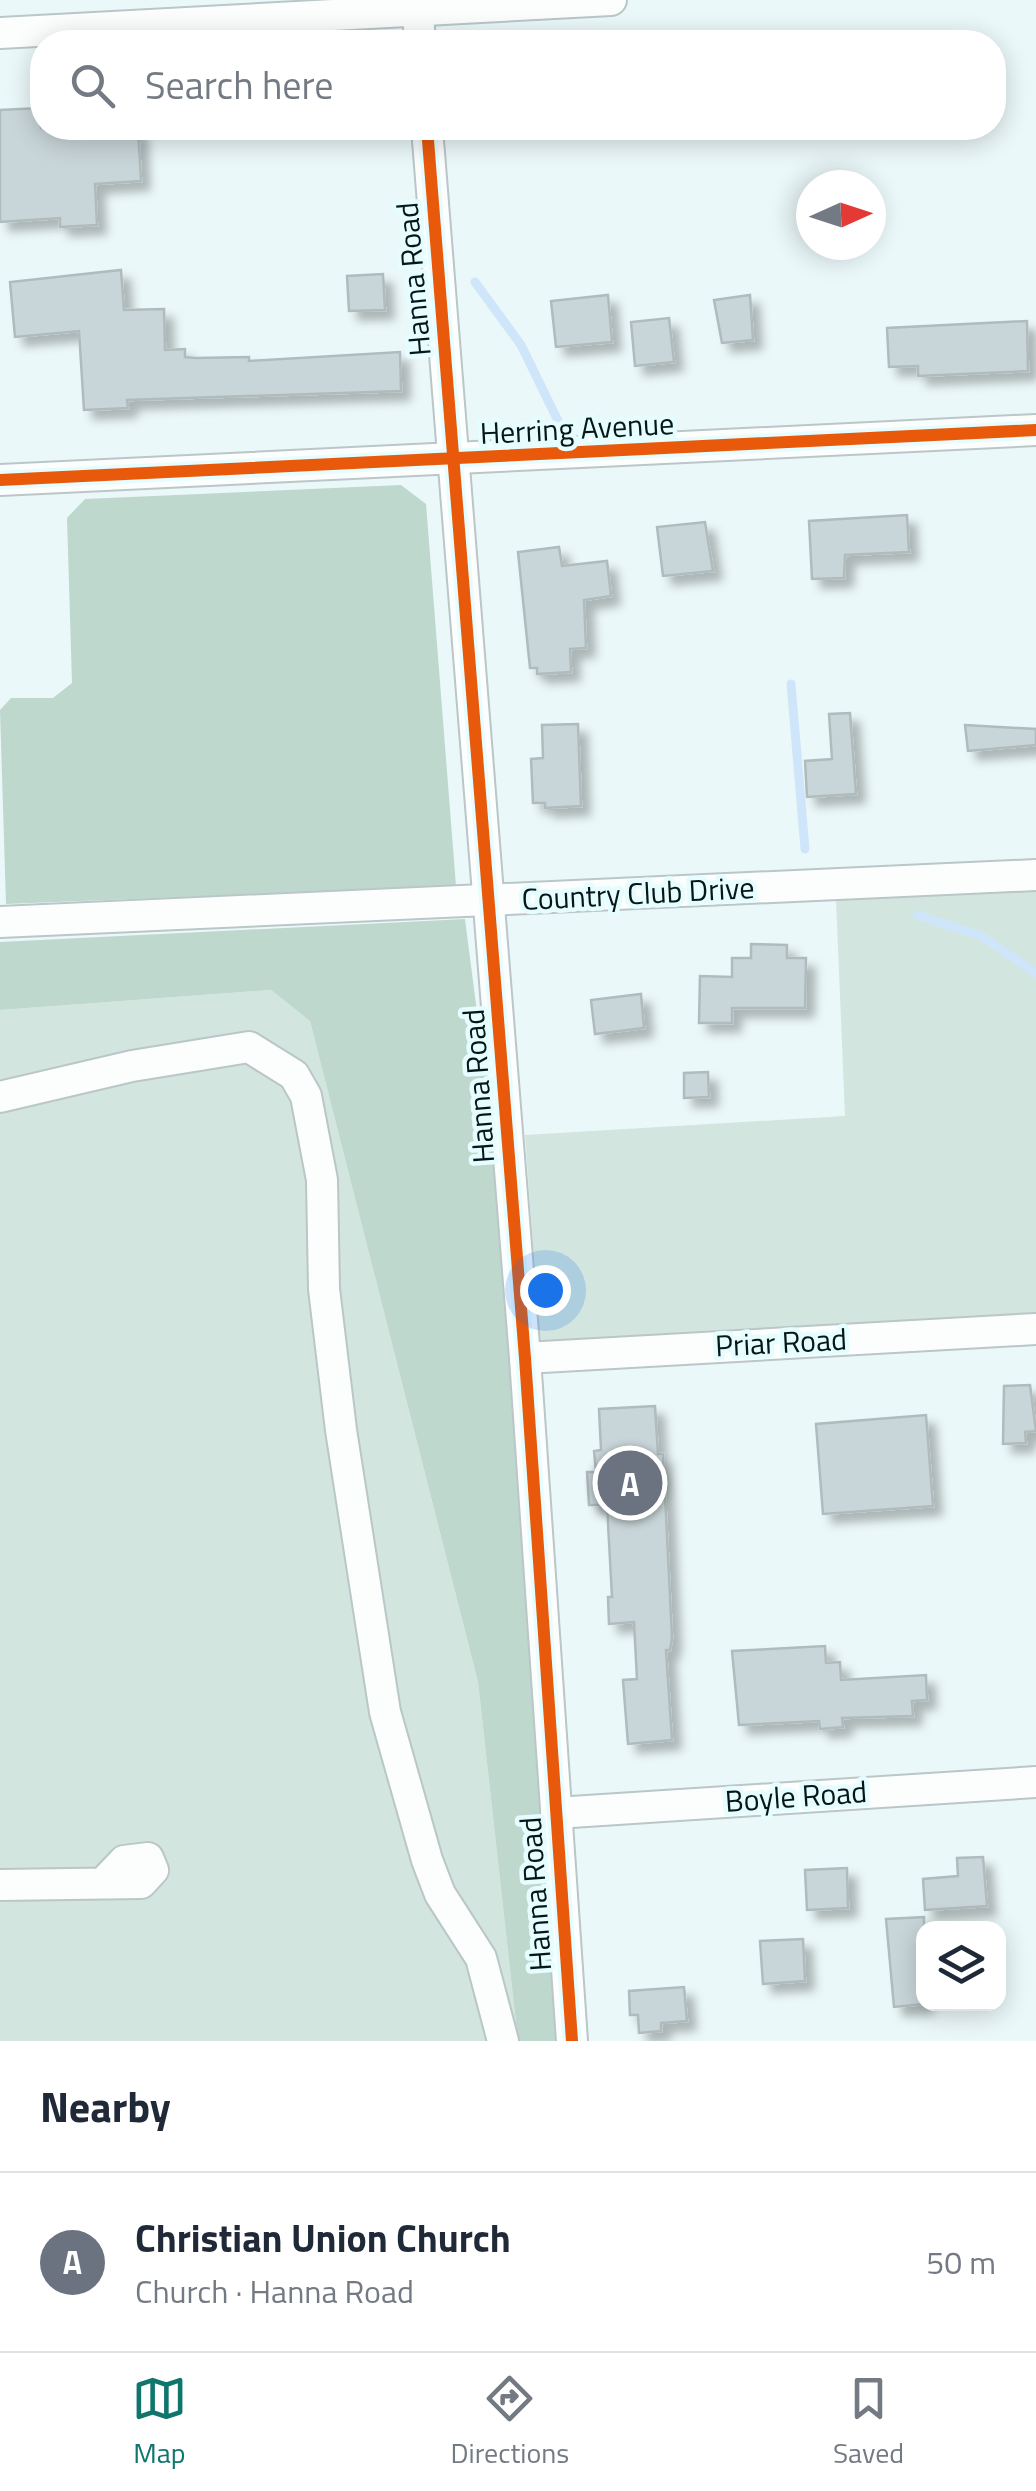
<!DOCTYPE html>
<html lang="en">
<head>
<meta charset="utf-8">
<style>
  body { margin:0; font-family:"Titillium Web",sans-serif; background:#f2f2f3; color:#1f2937 }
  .controls { position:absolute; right:30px; bottom:30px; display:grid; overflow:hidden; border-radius:20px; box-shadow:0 5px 25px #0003 }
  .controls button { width:90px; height:90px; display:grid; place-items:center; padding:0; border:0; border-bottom:2px solid #e0e1e3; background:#fff; color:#1f2937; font:50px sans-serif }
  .compass { position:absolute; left:796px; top:170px; width:90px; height:90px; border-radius:50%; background:#fff; box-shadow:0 5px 25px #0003; rotate:87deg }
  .you { position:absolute; left:545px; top:1290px; width:35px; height:35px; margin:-25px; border:8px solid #fff; border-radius:50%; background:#1a73e8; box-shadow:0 0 0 15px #1a73e833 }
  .badge { display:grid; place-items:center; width:65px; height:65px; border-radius:50%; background:#0f766e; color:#fff; font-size:32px; font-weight:700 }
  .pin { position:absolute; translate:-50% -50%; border:5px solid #fff; box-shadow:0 2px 10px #0006 }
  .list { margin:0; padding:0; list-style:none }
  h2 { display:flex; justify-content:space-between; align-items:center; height:130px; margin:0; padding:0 40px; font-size:42px }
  h2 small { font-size:32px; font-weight:400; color:#747a83 }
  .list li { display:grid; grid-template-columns:65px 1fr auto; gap:30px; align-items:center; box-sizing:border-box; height:180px; padding:0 40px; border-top:2px solid #e0e1e3 }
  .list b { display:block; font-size:38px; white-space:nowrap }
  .list p { margin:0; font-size:32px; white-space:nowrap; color:#747a83 }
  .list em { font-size:32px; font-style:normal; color:#747a83 }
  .icon { flex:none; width:55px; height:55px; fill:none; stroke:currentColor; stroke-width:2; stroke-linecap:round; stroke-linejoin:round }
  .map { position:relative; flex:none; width:1036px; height:2041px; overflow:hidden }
  .search { position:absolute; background:#fff; box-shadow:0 5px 25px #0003; left:30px; right:30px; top:30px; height:110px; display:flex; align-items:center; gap:25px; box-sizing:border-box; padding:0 35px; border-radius:40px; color:#747a83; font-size:38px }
  .sheet { height:310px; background:#fff }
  nav { display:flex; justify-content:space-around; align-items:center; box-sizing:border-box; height:140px; border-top:2px solid #e0e1e3; background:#fff; font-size:28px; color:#747a83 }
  nav a { display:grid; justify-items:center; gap:5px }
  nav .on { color:#0f766e }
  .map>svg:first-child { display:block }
  .green { fill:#d2e5de }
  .forest { fill:#bed8cd }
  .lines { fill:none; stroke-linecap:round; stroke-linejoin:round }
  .stream { stroke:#cfe6fa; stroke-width:9 }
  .building { fill:#c9d6d9; stroke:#b0bbbe; stroke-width:2.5; filter:url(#shadow) }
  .minor-casing { stroke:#bac6c8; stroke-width:34 }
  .minor { stroke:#fcfefe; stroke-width:30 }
  .cycleway-casing { stroke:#e5fdff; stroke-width:19 }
  .cycleway { stroke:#e8590c; stroke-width:12 }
  .labels { text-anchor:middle; stroke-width:9; stroke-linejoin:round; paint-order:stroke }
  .street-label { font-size:30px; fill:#071617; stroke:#e5fdff }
</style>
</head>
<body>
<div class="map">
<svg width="1036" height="2041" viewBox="0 0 1036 2041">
  <defs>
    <filter id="shadow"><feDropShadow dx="9" dy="9" stdDeviation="5" flood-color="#0004"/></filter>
  </defs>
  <rect width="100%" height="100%" fill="#ebf8f9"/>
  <g class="green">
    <path d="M 1036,890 L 1036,1320 L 540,1342 L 525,1135 L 845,1116 L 836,899 Z"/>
    <path d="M 271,990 L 310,1021 L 478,1682 L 518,2041 L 0,2041 L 0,1010 Z"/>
  </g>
  <g class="forest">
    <path d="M 401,485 L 426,504 L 456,886 L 6,904 L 0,710 L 11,698 L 53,698 L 72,683 L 67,518 L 85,499 Z"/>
    <path d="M 465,919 L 494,1144 L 556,2041 L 518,2041 L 478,1682 L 310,1021 L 271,990 L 0,1010 L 0,942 Z"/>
  </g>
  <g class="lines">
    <g class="stream">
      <path d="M 475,282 L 521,345 L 561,427"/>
      <path d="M 791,684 L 805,849"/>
      <path d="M 917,915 L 981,936 L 1036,973"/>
    </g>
  </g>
  <g class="building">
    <path d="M 40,108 L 41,128 L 138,128 L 141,181 L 95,184 L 97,225 L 60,227 L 60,218 L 0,222 L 0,110 Z"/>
    <path d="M 121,270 L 124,310 L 164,309 L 165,350 L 185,349 L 185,357 L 195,358 L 249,357 L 249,361 L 400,352 L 401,391 L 127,400 L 128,408 L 84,410 L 79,331 L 15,337 L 10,282 Z"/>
    <path d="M 383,274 L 385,310 L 349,311 L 347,276 Z"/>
    <path d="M 608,295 L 612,342 L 556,347 L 551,301 Z"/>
    <path d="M 750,295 L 753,340 L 722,343 L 714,300 Z"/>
    <path d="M 669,318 L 674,362 L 635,366 L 631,322 Z"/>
    <path d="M 1027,321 L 1028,371 L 918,376 L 918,366 L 889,367 L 887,328 Z"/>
    <path d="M 907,515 L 909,552 L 845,555 L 844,578 L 812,579 L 809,521 Z"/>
    <path d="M 705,522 L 713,571 L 663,576 L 657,527 Z"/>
    <path d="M 559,547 L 562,566 L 607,561 L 611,596 L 584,600 L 586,648 L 570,649 L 571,672 L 537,674 L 537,668 L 530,668 L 518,552 Z"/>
    <path d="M 850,713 L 856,794 L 807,797 L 805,761 L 832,759 L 829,714 Z"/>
    <path d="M 578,724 L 581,806 L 545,808 L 545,803 L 533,803 L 531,759 L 543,758 L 542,725 Z"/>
    <path d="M 965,725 L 1036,729 L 1036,745 L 968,751 Z"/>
    <path d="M 751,944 L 787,945 L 787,958 L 806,958 L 805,1008 L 732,1008 L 732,1023 L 699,1023 L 700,976 L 732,977 L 732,958 L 751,958 Z"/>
    <path d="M 641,994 L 644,1028 L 595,1034 L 591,1000 Z"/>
    <path d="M 708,1072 L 709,1097 L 684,1098 L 684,1073 Z"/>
    <path d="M 1030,1385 L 1036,1431 L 1025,1432 L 1026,1443 L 1003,1444 L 1004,1386 Z"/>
    <path d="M 655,1406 L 658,1454 L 663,1454 L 672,1638 L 670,1650 L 666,1650 L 672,1740 L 628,1744 L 623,1680 L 637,1679 L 634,1622 L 609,1624 L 608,1597 L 612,1597 L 607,1505 L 589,1505 L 587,1472 L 596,1472 L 594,1451 L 601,1450 L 599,1409 Z"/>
    <path d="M 926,1415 L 933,1506 L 823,1514 L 816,1424 Z"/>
    <path d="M 825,1646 L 826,1663 L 840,1662 L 841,1680 L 926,1675 L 927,1700 L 912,1701 L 913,1716 L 842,1718 L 843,1727 L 820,1729 L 819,1721 L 739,1725 L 732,1651 Z"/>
    <path d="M 983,1857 L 987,1906 L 925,1910 L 923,1879 L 958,1876 L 957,1858 Z"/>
    <path d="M 847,1868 L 848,1908 L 807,1910 L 805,1870 Z"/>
    <path d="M 924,1917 L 924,2004 L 894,2007 L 886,1919 Z"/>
    <path d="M 803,1939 L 805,1981 L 763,1984 L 760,1941 Z"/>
    <path d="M 684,1987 L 687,2021 L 661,2023 L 661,2031 L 639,2033 L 638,2015 L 630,2015 L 629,1991 Z"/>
  </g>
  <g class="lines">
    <g class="minor-casing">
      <g id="minor">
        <path d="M 417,0 L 420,42"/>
        <path d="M 0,33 L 611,0"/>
        <path d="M 427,128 L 525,1358 L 572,2041"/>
        <path d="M 0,480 L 1036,430"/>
        <path d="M 0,922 L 1036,875"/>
        <path d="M 0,1097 L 132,1066 L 249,1047 L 294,1075 L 306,1096 L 322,1180 L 324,1289 L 341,1430 L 385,1712 L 427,1860 L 440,1894 L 481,1958 L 503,2041"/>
        <path d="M 525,1358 L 1036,1329"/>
        <path d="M 556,1813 L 1036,1782"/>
        <path d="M 0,1885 L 141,1883 L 153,1870 L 148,1858 L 124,1861 L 104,1882"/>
      </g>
    </g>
    <use href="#minor" class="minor"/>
    <g class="cycleway-casing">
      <g id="cycleway">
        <path d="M 427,128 L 525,1358 L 572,2041"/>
        <path d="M 0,480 L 1036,430"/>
      </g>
    </g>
    <use href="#cycleway" class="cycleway"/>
  </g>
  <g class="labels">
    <g class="street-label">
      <text transform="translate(414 279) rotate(-95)" y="10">Hanna Road</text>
      <text transform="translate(577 429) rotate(-3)" y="10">Herring Avenue</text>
      <text transform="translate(638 894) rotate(-3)" y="10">Country Club Drive</text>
      <text transform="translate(479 1086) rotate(-94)" y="10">Hanna Road</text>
      <text transform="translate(781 1343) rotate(-3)" y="10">Priar Road</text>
      <text transform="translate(796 1797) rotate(-4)" y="10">Boyle Road</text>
      <text transform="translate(536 1894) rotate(-94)" y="10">Hanna Road</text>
    </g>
  </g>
</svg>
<div class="controls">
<button><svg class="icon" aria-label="layers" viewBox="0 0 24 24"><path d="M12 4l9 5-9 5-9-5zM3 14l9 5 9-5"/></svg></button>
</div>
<svg class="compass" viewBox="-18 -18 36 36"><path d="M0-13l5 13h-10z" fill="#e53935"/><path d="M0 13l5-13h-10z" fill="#747a83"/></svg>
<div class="you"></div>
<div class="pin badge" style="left:630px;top:1483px;background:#6b7280">A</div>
<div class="search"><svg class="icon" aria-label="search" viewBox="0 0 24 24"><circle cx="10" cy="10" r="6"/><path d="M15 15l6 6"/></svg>Search here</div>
</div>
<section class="sheet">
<h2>Nearby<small></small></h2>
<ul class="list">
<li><span class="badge" style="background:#6b7280">A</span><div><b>Christian Union Church</b><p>Church · Hanna Road</p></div><em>50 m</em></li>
</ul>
</section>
<nav>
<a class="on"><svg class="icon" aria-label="map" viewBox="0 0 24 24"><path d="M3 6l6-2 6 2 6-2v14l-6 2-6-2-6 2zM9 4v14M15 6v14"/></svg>Map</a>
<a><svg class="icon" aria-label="directions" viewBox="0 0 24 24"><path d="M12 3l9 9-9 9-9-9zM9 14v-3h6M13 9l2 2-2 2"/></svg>Directions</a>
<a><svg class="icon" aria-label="saved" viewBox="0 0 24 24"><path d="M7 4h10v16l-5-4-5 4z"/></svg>Saved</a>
</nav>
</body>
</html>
